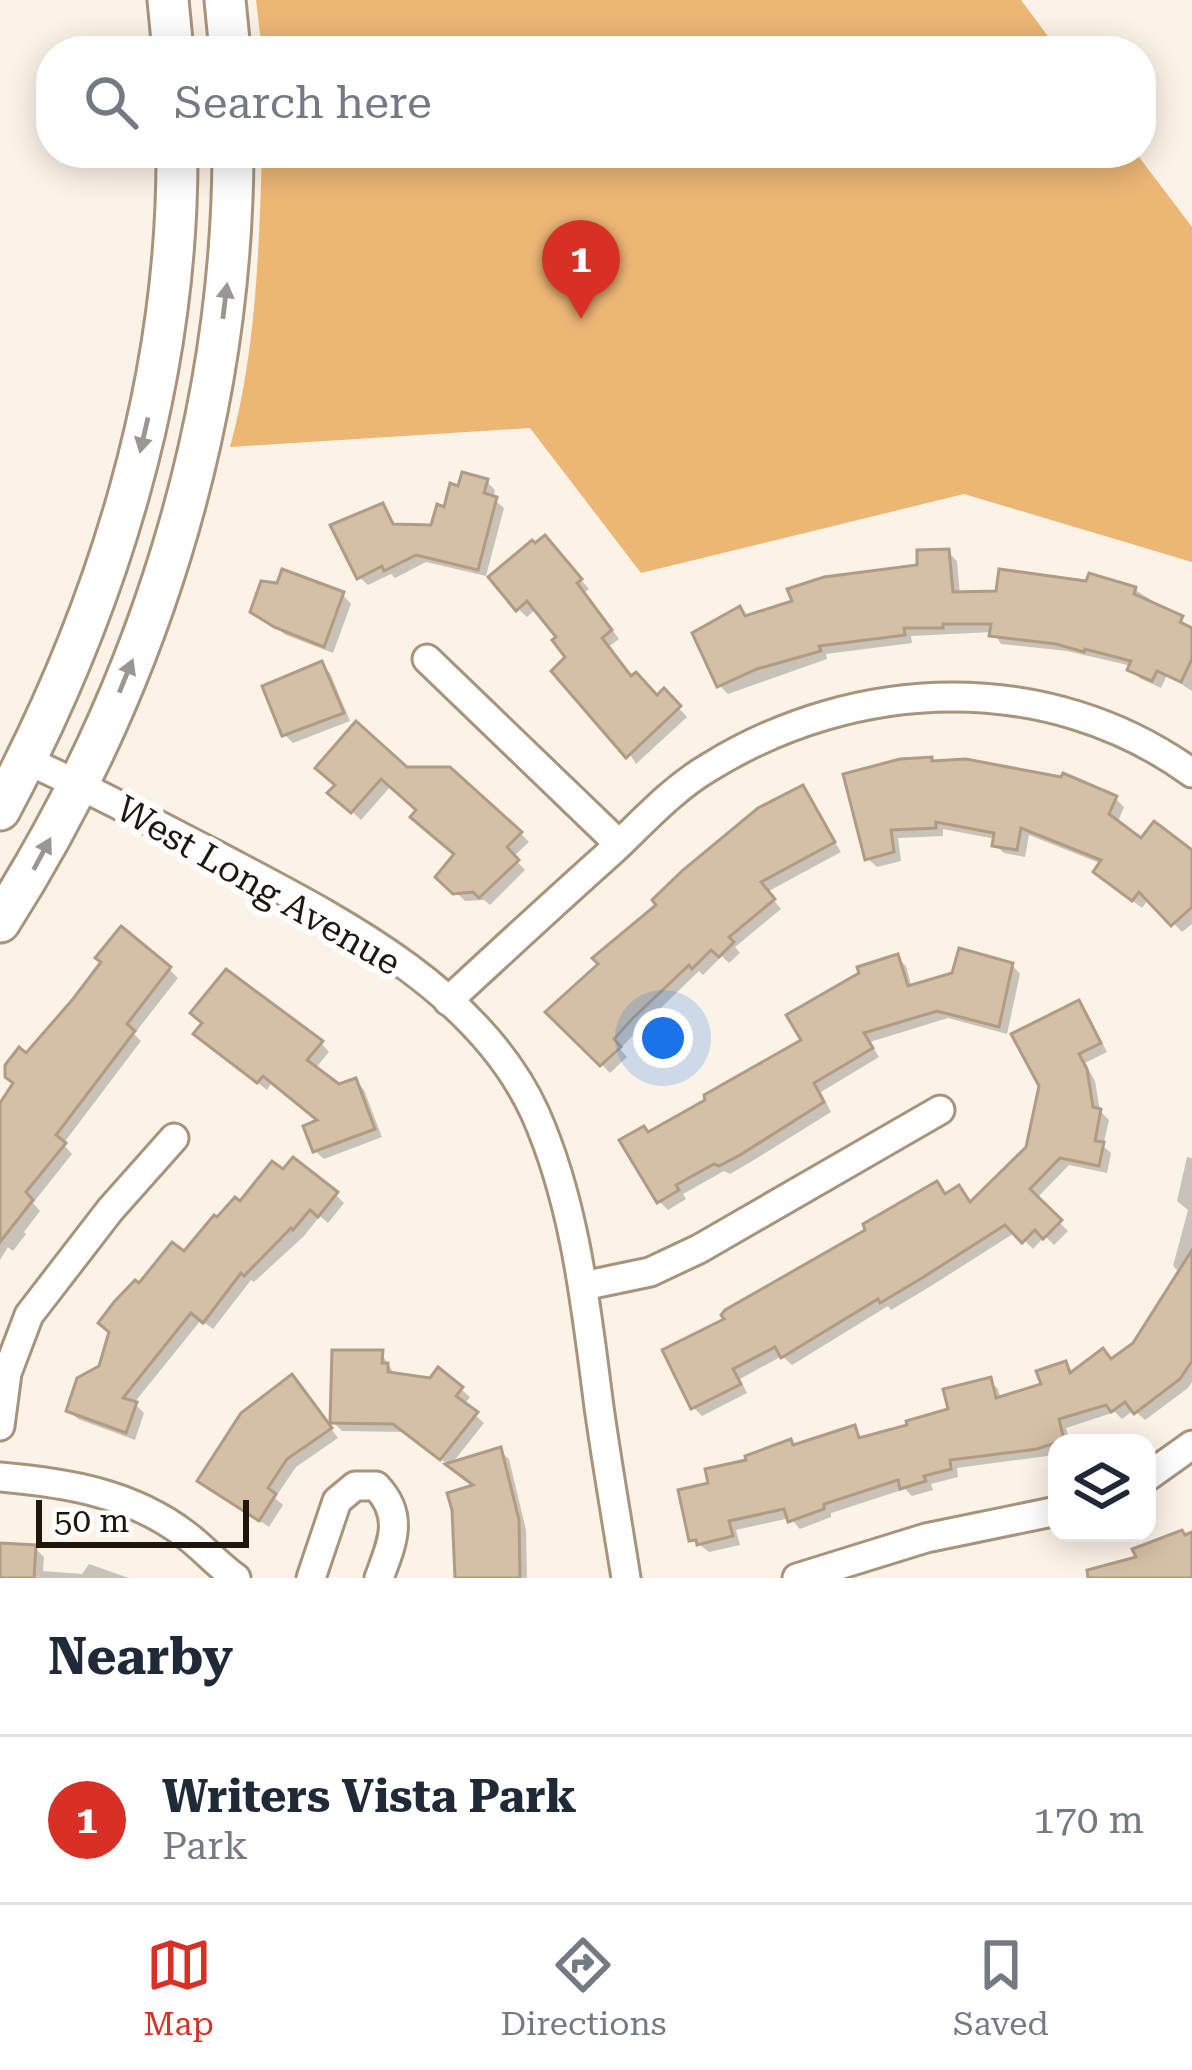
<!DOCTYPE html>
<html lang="en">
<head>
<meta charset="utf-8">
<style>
  body { margin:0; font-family:"Roboto Serif",serif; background:#f2f2f3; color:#1f2937 }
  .controls { position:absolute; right:36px; bottom:36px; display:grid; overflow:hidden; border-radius:24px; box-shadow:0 6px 30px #0003 }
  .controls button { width:108px; height:108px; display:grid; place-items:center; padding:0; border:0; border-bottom:3px solid #e0e1e3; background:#fff; color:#1f2937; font:60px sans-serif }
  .scale { position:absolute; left:36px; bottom:30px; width:213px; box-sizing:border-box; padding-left:12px; border:6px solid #1f170d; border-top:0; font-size:33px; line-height:42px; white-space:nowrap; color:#1f170d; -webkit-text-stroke:9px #fff; paint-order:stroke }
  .you { position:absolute; left:663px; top:1038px; width:42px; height:42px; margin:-30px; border:9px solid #fff; border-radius:50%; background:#1a73e8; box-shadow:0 0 0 18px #1a73e833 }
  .badge { display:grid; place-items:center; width:78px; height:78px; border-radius:50%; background:#d93025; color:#fff; font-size:39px; font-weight:700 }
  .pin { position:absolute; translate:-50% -99px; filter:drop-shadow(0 3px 6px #0008) }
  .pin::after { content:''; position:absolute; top:63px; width:42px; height:36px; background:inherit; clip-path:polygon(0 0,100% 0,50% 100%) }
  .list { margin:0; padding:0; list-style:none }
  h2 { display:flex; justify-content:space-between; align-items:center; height:156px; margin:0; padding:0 48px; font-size:51px }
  h2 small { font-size:39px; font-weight:400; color:#747a83 }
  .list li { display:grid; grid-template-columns:78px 1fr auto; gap:36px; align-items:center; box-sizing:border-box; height:168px; padding:0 48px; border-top:3px solid #e0e1e3 }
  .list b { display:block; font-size:45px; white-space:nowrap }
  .list p { margin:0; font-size:39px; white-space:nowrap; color:#747a83 }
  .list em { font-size:39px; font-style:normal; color:#747a83 }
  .icon { flex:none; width:66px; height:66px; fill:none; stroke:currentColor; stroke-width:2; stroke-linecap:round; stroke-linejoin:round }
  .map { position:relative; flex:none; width:1192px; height:1578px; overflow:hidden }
  .search { position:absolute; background:#fff; box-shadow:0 6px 30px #0003; left:36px; right:36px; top:36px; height:132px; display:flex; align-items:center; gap:30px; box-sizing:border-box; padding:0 42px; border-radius:48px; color:#747a83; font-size:45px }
  .sheet { height:324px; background:#fff }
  nav { display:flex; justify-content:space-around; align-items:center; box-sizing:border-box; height:168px; border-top:3px solid #e0e1e3; background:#fff; font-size:33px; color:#747a83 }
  nav a { display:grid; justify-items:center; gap:6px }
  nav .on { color:#d93025 }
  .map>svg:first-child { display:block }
  .green { fill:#ecb675 }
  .shadow { fill:#0003 }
  .building { fill:#d5bfa5; stroke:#b19b82; stroke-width:3 }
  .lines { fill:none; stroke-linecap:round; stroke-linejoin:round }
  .street-casing { stroke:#a8937b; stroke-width:33 }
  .secondary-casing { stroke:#a8937b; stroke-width:45 }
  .street { stroke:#fff; stroke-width:27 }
  .secondary { stroke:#fff; stroke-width:39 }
  .oneway { fill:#9a9792 }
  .labels { text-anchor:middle; stroke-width:12; stroke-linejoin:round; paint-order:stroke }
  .street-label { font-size:36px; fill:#1f170d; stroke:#fff }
</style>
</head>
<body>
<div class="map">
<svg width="1192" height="1578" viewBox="0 0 1192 1578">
  <rect width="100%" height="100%" fill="#fcf3e8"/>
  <g class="green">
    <path d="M 256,0 L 1021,0 L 1059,51 L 262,51 Z"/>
    <path d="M 262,153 L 1136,153 L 1192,227 L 1192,562 L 964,494 L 641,573 L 530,428 L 230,447 C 256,353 259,250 262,153 Z"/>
  </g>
  <g class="shadow">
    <path d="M 486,481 L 495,490 L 493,499 L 504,508 L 486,576 L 426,562 L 395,578 L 391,574 L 368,585 L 359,577 L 383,506 L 397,527 L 434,528 L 446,511 Z"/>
    <path d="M 553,547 L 589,589 L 584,593 L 619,639 L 608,647 L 632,679 L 657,698 L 664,692 L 687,717 L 636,764 L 569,657 L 561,637 L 537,608 L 527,617 L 518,609 Z"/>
    <path d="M 948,552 L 957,561 L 960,595 L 1134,589 L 1181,619 L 1192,631 L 1192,691 L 1167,675 L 1161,688 L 1139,678 L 1132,666 L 1067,651 L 1001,644 L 993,632 L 911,636 L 912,643 L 826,654 L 827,659 L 728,694 L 719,685 L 739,609 L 748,618 L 920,567 Z"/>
    <path d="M 279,586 L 343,595 L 351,604 L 333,653 L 286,635 L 253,611 Z"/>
    <path d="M 321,665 L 330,673 L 350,721 L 293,743 L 285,735 Z"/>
    <path d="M 934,764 L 1115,798 L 1124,807 L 1117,824 L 1141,842 L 1192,858 L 1192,924 L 1182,932 L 1149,898 L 1142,908 L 1105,880 L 1102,864 L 1029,835 L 1025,857 L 1004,853 L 995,845 L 996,839 L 943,829 L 943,836 L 898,838 L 901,861 L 877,867 L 868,859 Z"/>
    <path d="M 406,770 L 501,813 L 529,842 L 513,857 L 525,870 L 490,905 L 484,900 L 465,901 L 439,876 L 458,854 L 391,786 L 361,820 L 332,793 Z"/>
    <path d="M 802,789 L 841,852 L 767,892 L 781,909 L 735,947 L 740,953 L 729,963 L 722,956 L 703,975 L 699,971 L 639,1029 L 620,1049 L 627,1057 L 610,1073 L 550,1012 Z"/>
    <path d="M 897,958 L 906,966 L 912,988 L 1012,965 L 1020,974 L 1007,1034 L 948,1018 L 870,1042 L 879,1057 L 821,1092 L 831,1112 L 749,1163 L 730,1174 L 724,1171 L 683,1194 L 686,1199 L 668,1210 L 659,1201 L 649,1135 L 805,1041 Z"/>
    <path d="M 169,969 L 178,978 L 134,1034 L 141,1041 L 63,1144 L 72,1154 L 33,1203 L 40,1211 L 24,1232 L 26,1234 L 13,1251 L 8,1247 L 0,1260 L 0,1108 L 27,1057 Z"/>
    <path d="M 1078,1004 L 1087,1012 L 1107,1052 L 1085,1063 L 1095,1081 L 1100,1111 L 1109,1120 L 1103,1146 L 1111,1153 L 1107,1173 L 1069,1165 L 1036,1199 L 1068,1231 L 1054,1245 L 1045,1236 L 1033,1249 L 1016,1232 L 931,1286 L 891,1310 L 888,1306 L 792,1365 L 782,1356 L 740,1379 L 747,1393 L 702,1416 L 693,1407 L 728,1321 L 937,1185 L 947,1196 L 972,1205 L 1029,1148 Z"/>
    <path d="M 206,1042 L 321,1043 L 329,1052 L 314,1070 L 339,1088 L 356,1081 L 364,1090 L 382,1137 L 324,1159 L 315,1151 L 321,1121 L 272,1082 L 267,1090 Z"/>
    <path d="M 1187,1157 L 1192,1158 L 1192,1382 L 1188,1388 L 1145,1420 L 1134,1410 L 1122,1419 L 1115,1412 L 1066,1428 L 1070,1443 L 1057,1443 L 1057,1453 L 1047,1456 L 957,1468 L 958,1477 L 931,1484 L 933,1490 L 912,1496 L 905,1489 L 831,1513 L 831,1517 L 800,1529 L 790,1518 L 736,1530 L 740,1545 L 709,1552 L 692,1539 L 711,1485 L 795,1447 L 854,1428 L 864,1440 L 952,1411 L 990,1381 L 998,1389 L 1001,1400 L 1045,1386 L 1066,1365 L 1074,1373 L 1113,1362 L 1136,1345 L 1181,1274 L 1173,1266 L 1188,1210 L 1177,1201 Z"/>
    <path d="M 336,1195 L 344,1203 L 328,1223 L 320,1216 L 304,1236 L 254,1282 L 251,1280 L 213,1329 L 201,1320 L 134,1403 L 144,1413 L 135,1440 L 78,1419 L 69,1411 L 101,1368 L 139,1287 L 185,1255 L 241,1206 Z"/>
    <path d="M 381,1353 L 395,1375 L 461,1389 L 470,1397 L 464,1405 L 484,1423 L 450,1466 L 405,1432 L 342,1431 L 333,1422 Z"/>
    <path d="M 300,1387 L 338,1438 L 296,1467 L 275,1498 L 283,1505 L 269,1527 L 210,1489 Z"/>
    <path d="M 500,1451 L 509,1459 L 526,1530 L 527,1578 L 458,1578 L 477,1487 Z"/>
    <path d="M 0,1546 L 35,1548 L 44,1557 L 43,1571 L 82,1574 L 89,1564 L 129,1578 L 0,1578 Z"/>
  </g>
  <g class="building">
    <path d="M 462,472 L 488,479 L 484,493 L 497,497 L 478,570 L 416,555 L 384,571 L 382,566 L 357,579 L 330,525 L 383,503 L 393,524 L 431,525 L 437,504 L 444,507 L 450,483 L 458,486 Z"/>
    <path d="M 545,535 L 582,579 L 577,583 L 612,630 L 602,638 L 631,676 L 636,672 L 657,695 L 664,688 L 681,706 L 626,758 L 551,671 L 565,657 L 552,640 L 556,637 L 527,601 L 516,611 L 488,577 L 532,540 L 535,543 Z"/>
    <path d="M 949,549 L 953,592 L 996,591 L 999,569 L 1086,581 L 1089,573 L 1136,587 L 1134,594 L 1183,616 L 1180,622 L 1192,628 L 1192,659 L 1181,682 L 1157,671 L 1152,681 L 1127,670 L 1131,661 L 1085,649 L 1084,652 L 1056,644 L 989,636 L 991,624 L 943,624 L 943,628 L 904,628 L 905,635 L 819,646 L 821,651 L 757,669 L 717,687 L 692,633 L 740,606 L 745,616 L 792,601 L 787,589 L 824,577 L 917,565 L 917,550 Z"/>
    <path d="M 282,569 L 344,592 L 324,647 L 274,627 L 250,612 L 261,581 L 277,583 Z"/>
    <path d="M 322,661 L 344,713 L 282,736 L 262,686 Z"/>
    <path d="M 356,721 L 407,767 L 450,767 L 522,832 L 507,847 L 519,860 L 479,898 L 473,892 L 453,894 L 435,877 L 454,854 L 410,817 L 416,810 L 381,779 L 351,813 L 327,793 L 335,785 L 315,768 Z"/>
    <path d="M 932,757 L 932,761 L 966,759 L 1061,777 L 1063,773 L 1117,796 L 1109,814 L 1141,838 L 1154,821 L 1192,850 L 1192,907 L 1171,926 L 1139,892 L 1132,901 L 1093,872 L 1101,860 L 1021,828 L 1017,850 L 992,846 L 994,833 L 936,822 L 936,828 L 891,830 L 894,852 L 865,860 L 843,774 L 900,759 Z"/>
    <path d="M 803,785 L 835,842 L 761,882 L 775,899 L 729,937 L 734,942 L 719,957 L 711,950 L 692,969 L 689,965 L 631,1020 L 614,1039 L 621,1047 L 600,1066 L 545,1012 L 598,964 L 592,958 L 656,905 L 652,900 L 683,870 L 758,808 Z"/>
    <path d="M 121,926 L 171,967 L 127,1024 L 135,1031 L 56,1135 L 66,1143 L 26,1192 L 33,1200 L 0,1242 L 0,1103 L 13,1083 L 5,1077 L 5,1065 L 19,1047 L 26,1053 L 73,999 L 101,962 L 95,958 Z"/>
    <path d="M 959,948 L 1013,963 L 999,1027 L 937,1011 L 864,1033 L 873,1048 L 814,1083 L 824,1102 L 740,1155 L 719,1166 L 714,1164 L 676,1185 L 679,1190 L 657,1203 L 619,1140 L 644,1126 L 648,1132 L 705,1100 L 704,1095 L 801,1040 L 786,1015 L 859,973 L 857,967 L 898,954 L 908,986 L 952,973 Z"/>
    <path d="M 226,969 L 323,1041 L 307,1060 L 339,1084 L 356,1078 L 375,1129 L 313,1152 L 303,1126 L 317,1120 L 263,1076 L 257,1083 L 193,1034 L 202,1023 L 190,1013 Z"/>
    <path d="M 1079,1000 L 1101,1043 L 1079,1054 L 1087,1069 L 1093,1107 L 1101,1109 L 1095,1141 L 1104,1142 L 1099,1166 L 1060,1158 L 1030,1189 L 1062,1220 L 1043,1239 L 1035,1230 L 1022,1243 L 1005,1225 L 922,1278 L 880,1303 L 878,1299 L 781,1358 L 775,1347 L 733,1369 L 741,1384 L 691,1409 L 662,1350 L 724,1319 L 721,1315 L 725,1310 L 865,1230 L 863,1224 L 937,1181 L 945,1194 L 959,1185 L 970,1202 L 1026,1147 L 1039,1086 L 1011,1034 Z"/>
    <path d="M 293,1157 L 338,1192 L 318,1217 L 310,1210 L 293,1230 L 291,1228 L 244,1276 L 241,1273 L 203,1323 L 191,1313 L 123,1398 L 137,1402 L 126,1433 L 66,1411 L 77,1378 L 99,1366 L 109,1332 L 98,1323 L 114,1302 L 135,1280 L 139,1283 L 172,1242 L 184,1251 L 214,1215 L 217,1217 L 235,1197 L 240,1201 L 272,1161 L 283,1169 Z"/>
    <path d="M 1192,1250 L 1192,1361 L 1180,1379 L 1134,1414 L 1125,1402 L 1111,1412 L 1106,1405 L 1059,1419 L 1064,1440 L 1037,1449 L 950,1460 L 951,1469 L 924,1476 L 926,1481 L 900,1489 L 898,1480 L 824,1504 L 824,1509 L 788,1522 L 784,1509 L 729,1521 L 733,1536 L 697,1545 L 696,1540 L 689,1541 L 678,1490 L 708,1483 L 705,1469 L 746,1460 L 745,1456 L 791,1439 L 793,1445 L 855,1425 L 859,1438 L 907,1425 L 906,1421 L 948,1409 L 943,1389 L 991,1377 L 996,1398 L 1041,1384 L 1036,1371 L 1066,1361 L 1070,1373 L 1103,1348 L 1111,1359 L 1133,1343 Z"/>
    <path d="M 332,1350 L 383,1350 L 382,1363 L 388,1363 L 388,1372 L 430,1378 L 438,1367 L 463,1387 L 456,1396 L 478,1412 L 440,1460 L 393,1424 L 330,1423 Z"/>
    <path d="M 292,1374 L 332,1428 L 287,1459 L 268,1488 L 276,1494 L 259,1521 L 197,1481 L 241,1413 Z"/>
    <path d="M 501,1447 L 519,1520 L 520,1578 L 455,1578 L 452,1510 L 447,1493 L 473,1485 L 445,1464 Z"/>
    <path d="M 1182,1530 L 1185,1535 L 1192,1532 L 1192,1578 L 1088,1578 L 1087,1570 L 1136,1557 L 1132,1549 Z"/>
    <path d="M 0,1543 L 36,1545 L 34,1578 L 0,1578 Z"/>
  </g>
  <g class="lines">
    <g class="street-casing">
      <g id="street">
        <path d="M 427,659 L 619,844"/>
        <path d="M 26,760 C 90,789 152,822 214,854 C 331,916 477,986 535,1113 C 576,1205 586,1308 599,1407 C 607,1464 617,1521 626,1578"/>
        <path d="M 448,1001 C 502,951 556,901 611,852 C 642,823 671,790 708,768 C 856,676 1048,669 1192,773"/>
        <path d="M 583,1286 L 650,1272 L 699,1249 L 940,1110"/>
        <path d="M 0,1426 L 7,1373 L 29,1315 L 110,1210 L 174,1138"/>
        <path d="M 0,1477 C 67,1483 131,1493 186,1535 C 203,1548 218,1565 236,1578"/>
        <path d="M 1147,1477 L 1192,1445"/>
        <path d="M 311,1578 L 337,1501 L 355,1486 L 376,1486 C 405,1516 392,1543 379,1578"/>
        <path d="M 797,1578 L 926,1538 L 1057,1511"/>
      </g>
    </g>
    <g class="secondary-casing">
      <g id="secondary">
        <path d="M 168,0 L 173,51"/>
        <path d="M 225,0 L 230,51"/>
        <path d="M 0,810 C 108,608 178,383 177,153"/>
        <path d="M 0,922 C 146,693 232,425 233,153"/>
      </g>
    </g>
    <use href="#street" class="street"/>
    <use href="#secondary" class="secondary"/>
  </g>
  <defs><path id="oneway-solid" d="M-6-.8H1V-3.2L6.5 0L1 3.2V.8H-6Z" transform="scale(3)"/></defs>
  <g class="oneway">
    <use href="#oneway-solid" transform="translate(225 301) rotate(-83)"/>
    <use href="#oneway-solid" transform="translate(144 435) rotate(103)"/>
    <use href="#oneway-solid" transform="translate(126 676) rotate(-68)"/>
    <use href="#oneway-solid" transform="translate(42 854) rotate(-62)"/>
  </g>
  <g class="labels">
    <g class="street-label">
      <text transform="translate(259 885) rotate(30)" y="13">West Long Avenue</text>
    </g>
  </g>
</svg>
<div class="controls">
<button><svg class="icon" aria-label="layers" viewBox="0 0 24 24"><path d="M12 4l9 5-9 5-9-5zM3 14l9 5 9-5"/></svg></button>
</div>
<div class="scale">50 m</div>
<div class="you"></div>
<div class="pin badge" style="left:581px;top:319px">1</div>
<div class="search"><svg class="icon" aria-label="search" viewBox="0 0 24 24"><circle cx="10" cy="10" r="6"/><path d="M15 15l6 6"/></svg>Search here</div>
</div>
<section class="sheet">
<h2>Nearby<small></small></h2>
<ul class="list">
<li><span class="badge">1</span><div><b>Writers Vista Park</b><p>Park</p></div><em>170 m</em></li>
</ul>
</section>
<nav>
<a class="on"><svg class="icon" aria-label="map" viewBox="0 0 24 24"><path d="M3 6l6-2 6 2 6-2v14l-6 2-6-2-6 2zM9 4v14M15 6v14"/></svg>Map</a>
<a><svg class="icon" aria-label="directions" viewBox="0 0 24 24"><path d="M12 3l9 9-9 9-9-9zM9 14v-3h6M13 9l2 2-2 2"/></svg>Directions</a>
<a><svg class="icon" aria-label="saved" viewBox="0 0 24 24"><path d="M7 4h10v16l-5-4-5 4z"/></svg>Saved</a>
</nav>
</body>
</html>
